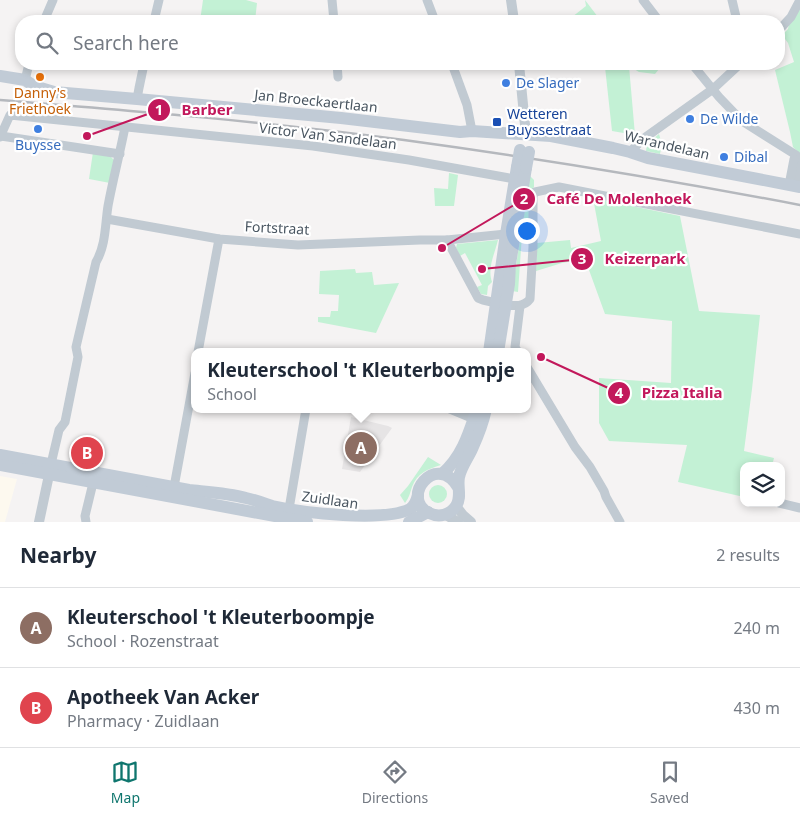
<!DOCTYPE html>
<html lang="en">
<head>
<meta charset="utf-8">
<style>
  body { margin:0; font-family:"Noto Sans",sans-serif; background:#f2f2f3; color:#1f2937 }
  .controls { position:absolute; right:15px; bottom:15px; display:grid; overflow:hidden; border-radius:10px; box-shadow:0 2px 8px #0003 }
  .controls button { width:45px; height:45px; display:grid; place-items:center; padding:0; border:0; border-bottom:1px solid #e0e1e3; background:#fff; color:#1f2937; font:25px sans-serif }
  .you { position:absolute; left:526px; top:230px; width:18px; height:18px; margin:-12px; border:4px solid #fff; border-radius:50%; background:#1a73e8; box-shadow:0 0 0 8px #1a73e833 }
  .badge { display:grid; place-items:center; width:32px; height:32px; border-radius:50%; background:#0f766e; color:#fff; font-size:16px; font-weight:700 }
  .pin { position:absolute; translate:-50% -50%; border:2px solid #fff; box-shadow:0 1px 5px #0006 }
  .popup { position:absolute; left:191px; top:348px; width:340px; height:65px; box-sizing:border-box; display:grid; place-content:center; border-radius:10px; background:#fff; filter:drop-shadow(0 1px 4px #0005); font-size:16px; white-space:nowrap; color:#747a83 }
  .popup b { font-size:19px; color:#1f2937 }
  .popup::after { content:''; position:absolute; left:50%; top:100%; margin-left:-10px; border:10px solid transparent; border-top-color:#fff }
  .list { margin:0; padding:0; list-style:none }
  h2 { display:flex; justify-content:space-between; align-items:center; height:65px; margin:0; padding:0 20px; font-size:21px }
  h2 small { font-size:16px; font-weight:400; color:#747a83 }
  .list li { display:grid; grid-template-columns:32px 1fr auto; gap:15px; align-items:center; box-sizing:border-box; height:80px; padding:0 20px; border-top:1px solid #e0e1e3 }
  .list b { display:block; font-size:19px; white-space:nowrap }
  .list p { margin:0; font-size:16px; white-space:nowrap; color:#747a83 }
  .list em { font-size:16px; font-style:normal; color:#747a83 }
  .icon { flex:none; width:28px; height:28px; fill:none; stroke:currentColor; stroke-width:2; stroke-linecap:round; stroke-linejoin:round }
  .map { position:relative; flex:none; width:800px; height:522px; overflow:hidden }
  .search { position:absolute; background:#fff; box-shadow:0 2px 8px #0003; left:15px; right:15px; top:15px; height:55px; display:flex; align-items:center; gap:12px; box-sizing:border-box; padding:0 18px; border-radius:20px; color:#747a83; font-size:19px }
  .sheet { height:225px; background:#fff }
  nav { display:flex; justify-content:space-around; align-items:center; box-sizing:border-box; height:70px; border-top:1px solid #e0e1e3; background:#fff; font-size:14px; color:#747a83 }
  nav a { display:grid; justify-items:center; gap:2px }
  nav .on { color:#0f766e }
  .map>svg:first-child { display:block }
  .commercial { fill:#fdf9ef }
  .education { fill:#e6e4e5 }
  .green { fill:#c3f1d5 }
  .lines { fill:none; stroke-linecap:round; stroke-linejoin:round }
  .minor { stroke:#c1cad2; stroke-width:9 }
  .tertiary { stroke:#c1cad2; stroke-width:10 }
  .secondary { stroke:#c1cbd6; stroke-width:12 }
  .rail { stroke:#b5b8bd; stroke-width:2.5 }
  .secondary-bridge { stroke:#c1cbd6; stroke-width:12 }
  .food-dot { fill:#e8710a; stroke:#fff; stroke-width:2 }
  .shop-dot { fill:#3f7fe0; stroke:#fff; stroke-width:2 }
  .transit-dot { fill:#1a4fb4; stroke:#fff; stroke-width:2 }
  .labels { text-anchor:middle; stroke-width:4.5; stroke-linejoin:round; paint-order:stroke }
  .shop-label { font-size:14px; fill:#366cbe; stroke:#fff; text-anchor:start }
  .food-label { font-size:14px; fill:#c56008; stroke:#fff }
  .street-label { font-size:14px; fill:#4a5661; stroke:#fff }
  .transit-label { font-size:14px; fill:#164399; stroke:#fff; text-anchor:start }
  .leader { fill:none; stroke:#c2185b; stroke-width:2 }
  .callout-dot { fill:#c2185b; stroke:#fff; stroke-width:2 }
  .mark-label { font-size:15px; text-anchor:middle; font-weight:bold; fill:#fff }
  .callout-label { font-size:15px; text-anchor:middle; font-weight:bold; fill:#c2185b; stroke:#fff; stroke-width:4.5; stroke-linejoin:round; paint-order:stroke }
</style>
</head>
<body>
<div class="map">
<svg width="800" height="522" viewBox="0 0 800 522">
  <rect width="100%" height="100%" fill="#f5f3f3"/>
  <path class="commercial" d="M 0,476 L 17,479 L 5,522 L 0,522 Z"/>
  <path class="education" d="M 351,417 L 388,426 L 392,428 L 360,472 L 342,469 Z"/>
  <g class="green">
    <path d="M 203,0 L 246,0 L 257,3 L 255,21 L 200,21 Z"/>
    <path d="M 585,0 L 601,21 L 567,21 L 586,6 Z"/>
    <path d="M 800,5 L 800,154 L 793,147 L 790,132 L 775,70 L 794,62 L 788,43 L 782,35 L 788,29 L 789,24 Z"/>
    <path d="M 571,64 L 663,64 L 655,74 L 639,72 L 629,66 L 635,135 L 612,131 L 605,67 L 572,69 Z"/>
    <path d="M 659,134 L 662,144 L 660,154 L 646,151 L 647,144 Z"/>
    <path d="M 93,152 L 109,155 L 115,161 L 110,183 L 89,179 Z"/>
    <path d="M 449,173 L 458,175 L 454,206 L 435,206 L 434,188 L 448,189 Z"/>
    <path d="M 530,176 L 534,180 L 534,187 L 529,193 L 528,197 L 530,235 L 522,235 L 518,292 L 512,291 Z"/>
    <path d="M 593,198 L 680,216 L 699,311 L 760,315 L 752,389 L 744,451 L 774,458 L 772,466 L 744,466 L 744,497 L 678,482 L 687,445 L 609,441 L 599,423 L 599,378 L 671,383 L 672,321 L 605,314 L 585,259 L 562,263 L 536,271 L 537,243 L 570,240 L 571,248 L 601,241 Z"/>
    <path d="M 498,240 C 495,253 487,268 492,282 L 488,286 L 487,295 L 481,294 L 477,287 L 482,285 L 465,253 L 460,256 L 456,248 L 457,244 Z"/>
    <path d="M 355,269 L 356,273 L 372,272 L 374,285 L 399,283 L 376,333 L 318,322 L 318,317 L 330,317 L 331,311 L 338,311 L 339,295 L 319,294 L 320,271 Z"/>
    <path d="M 428,457 L 441,465 C 428,469 417,473 412,487 C 410,493 409,498 405,503 L 400,495 L 408,486 Z"/>
    <circle cx="438" cy="494" r="9"/>
  </g>
  <g class="lines">
    <g class="minor">
      <path d="M 332,0 L 334,21"/>
      <path d="M 427,0 L 435,21"/>
      <path d="M 643,0 L 659,21"/>
      <path d="M 732,0 L 737,21"/>
      <path d="M 44,21 L 53,0"/>
      <path d="M 154,21 L 159,0"/>
      <path d="M 779,30 L 791,17 L 800,0"/>
      <path d="M 337,64 L 338,77"/>
      <path d="M 452,64 L 467,105 L 472,131"/>
      <path d="M 692,64 L 719,97 L 742,121 L 796,155 L 799,158 L 795,186"/>
      <path d="M 25,80 L 29,64"/>
      <path d="M 137,99 L 139,88 L 144,64"/>
      <path d="M 1,136 L 120,154"/>
      <path d="M 0,137 L 10,115 L 313,146 L 409,160 L 515,179"/>
      <path d="M 630,152 L 643,139 L 713,89 L 740,64"/>
      <path d="M 789,185 L 794,159"/>
      <path d="M 107,219 L 219,239 L 298,245 L 420,240 L 447,240 L 506,234"/>
      <path d="M 447,240 L 478,298 L 483,300 L 496,303"/>
      <path d="M 506,305 C 515,306 524,307 530,299 L 533,247 L 533,196 L 535,192 L 559,187 L 800,234"/>
      <path d="M 198,352 L 219,239"/>
      <path d="M 518,352 L 515,347 L 520,306"/>
      <path d="M 527,367 L 575,447 L 590,467 L 604,491 L 606,497 L 620,522"/>
      <path d="M 450,409 L 474,419"/>
      <path d="M 51,464 L 59,430 L 65,422 L 78,357 L 76,347 L 96,262 C 106,245 105,225 108,206 C 113,179 120,153 125,127"/>
      <path d="M 174,487 L 195,373"/>
      <path d="M 779,503 L 800,508"/>
      <path d="M 289,509 L 306,409"/>
      <path d="M 86,522 L 85,516 L 93,483"/>
    </g>
    <g class="tertiary">
      <path d="M 511,0 L 514,21"/>
      <path d="M 519,64 L 526,135"/>
      <path d="M 456,506 L 463,515 L 471,522"/>
      <path d="M 446,515 L 458,522"/>
      <path d="M 39,522 L 49,475"/>
    </g>
    <g class="secondary">
      <path d="M 0,76 L 25,80 L 34,86 L 54,92 L 137,99 L 341,118 L 460,132 L 472,131 L 551,136 L 613,148 L 630,152 L 648,158 L 800,187"/>
      <path d="M 489,352 L 506,234 L 517,167"/>
      <path d="M 498,352 L 509,284 L 510,264 L 526,168"/>
      <path d="M 0,455 L 189,490 C 208,492 228,493 246,498 C 255,500 263,503 272,506 C 303,513 385,522 410,509 C 415,506 416,501 418,496"/>
      <path d="M 0,465 L 307,522"/>
      <path d="M 442,474 C 462,457 469,433 477,409"/>
      <path d="M 458,487 C 436,451 399,498 429,513 C 439,518 450,515 456,506 C 462,497 457,487 459,477 C 461,467 468,458 472,449 C 478,436 483,423 486,409"/>
      <path d="M 409,522 L 428,512"/>
    </g>
    <path class="rail" d="M 0,100 C 135,111 270,122 404,140 C 536,158 669,180 800,205"/>
    <g class="secondary-bridge">
      <path d="M 517,167 L 520,150"/>
      <path d="M 526,168 L 529,152"/>
    </g>
  </g>
  <circle class="food-dot" cx="40" cy="77" r="5"/>
  <g class="shop-dot">
    <circle cx="506" cy="83" r="5"/>
    <circle cx="690" cy="119" r="5"/>
    <circle cx="38" cy="129" r="5"/>
    <circle cx="724" cy="157" r="5"/>
  </g>
  <rect class="transit-dot" x="492" y="117" width="10" height="10" rx="2.5"/>
  <g class="labels">
    <g class="shop-label">
      <text x="516" y="88">De Slager</text>
      <text x="700" y="124">De Wilde</text>
      <text x="38" y="150" text-anchor="middle">Buysse</text>
      <text x="734" y="162">Dibal</text>
    </g>
    <g class="food-label">
      <text x="40" y="98">Danny's<tspan x="40" dy="16">Friethoek</tspan></text>
    </g>
    <g class="street-label">
      <text transform="translate(316 101) rotate(6)" y="5">Jan Broeckaertlaan</text>
      <text transform="translate(328 136) rotate(7)" y="5">Victor Van Sandelaan</text>
      <text transform="translate(667 145) rotate(13)" y="5">Warandelaan</text>
      <text transform="translate(277 228) rotate(3)" y="5">Fortstraat</text>
      <text transform="translate(330 500) rotate(8)" y="5">Zuidlaan</text>
    </g>
    <g class="transit-label">
      <text x="507" y="119">Wetteren<tspan x="507" dy="16">Buyssestraat</tspan></text>
    </g>
  </g>
  <path class="leader" d="M87 136L159 110M442 248L524 199M482 269L582 259M541 357L619 393"/>
  <g class="callout-dot">
    <circle cx="87" cy="136" r="5"/>
    <circle cx="442" cy="248" r="5"/>
    <circle cx="482" cy="269" r="5"/>
    <circle cx="541" cy="357" r="5"/>
    <circle cx="159" cy="110" r="12"/>
    <circle cx="524" cy="199" r="12"/>
    <circle cx="582" cy="259" r="12"/>
    <circle cx="619" cy="393" r="12"/>
  </g>
  <g class="mark-label">
    <text x="159" y="115">1</text>
    <text x="524" y="204">2</text>
    <text x="582" y="264">3</text>
    <text x="619" y="398">4</text>
  </g>
  <g class="callout-label">
    <text x="207" y="115">Barber</text>
    <text x="619" y="204">Café De Molenhoek</text>
    <text x="645" y="264">Keizerpark</text>
    <text x="682" y="398">Pizza Italia</text>
  </g>
</svg>
<div class="controls">
<button><svg class="icon" aria-label="layers" viewBox="0 0 24 24"><path d="M12 4l9 5-9 5-9-5zM3 14l9 5 9-5"/></svg></button>
</div>
<div class="you"></div>
<div class="pin badge" style="left:361px;top:448px;background:#8d6e63">A</div>
<div class="popup"><b>Kleuterschool 't Kleuterboompje</b>School</div>
<div class="pin badge" style="left:87px;top:453px;background:#e0444e">B</div>
<div class="search"><svg class="icon" aria-label="search" viewBox="0 0 24 24"><circle cx="10" cy="10" r="6"/><path d="M15 15l6 6"/></svg>Search here</div>
</div>
<section class="sheet">
<h2>Nearby<small>2 results</small></h2>
<ul class="list">
<li><span class="badge" style="background:#8d6e63">A</span><div><b>Kleuterschool 't Kleuterboompje</b><p>School · Rozenstraat</p></div><em>240 m</em></li>
<li><span class="badge" style="background:#e0444e">B</span><div><b>Apotheek Van Acker</b><p>Pharmacy · Zuidlaan</p></div><em>430 m</em></li>
</ul>
</section>
<nav>
<a class="on"><svg class="icon" aria-label="map" viewBox="0 0 24 24"><path d="M3 6l6-2 6 2 6-2v14l-6 2-6-2-6 2zM9 4v14M15 6v14"/></svg>Map</a>
<a><svg class="icon" aria-label="directions" viewBox="0 0 24 24"><path d="M12 3l9 9-9 9-9-9zM9 14v-3h6M13 9l2 2-2 2"/></svg>Directions</a>
<a><svg class="icon" aria-label="saved" viewBox="0 0 24 24"><path d="M7 4h10v16l-5-4-5 4z"/></svg>Saved</a>
</nav>
</body>
</html>
